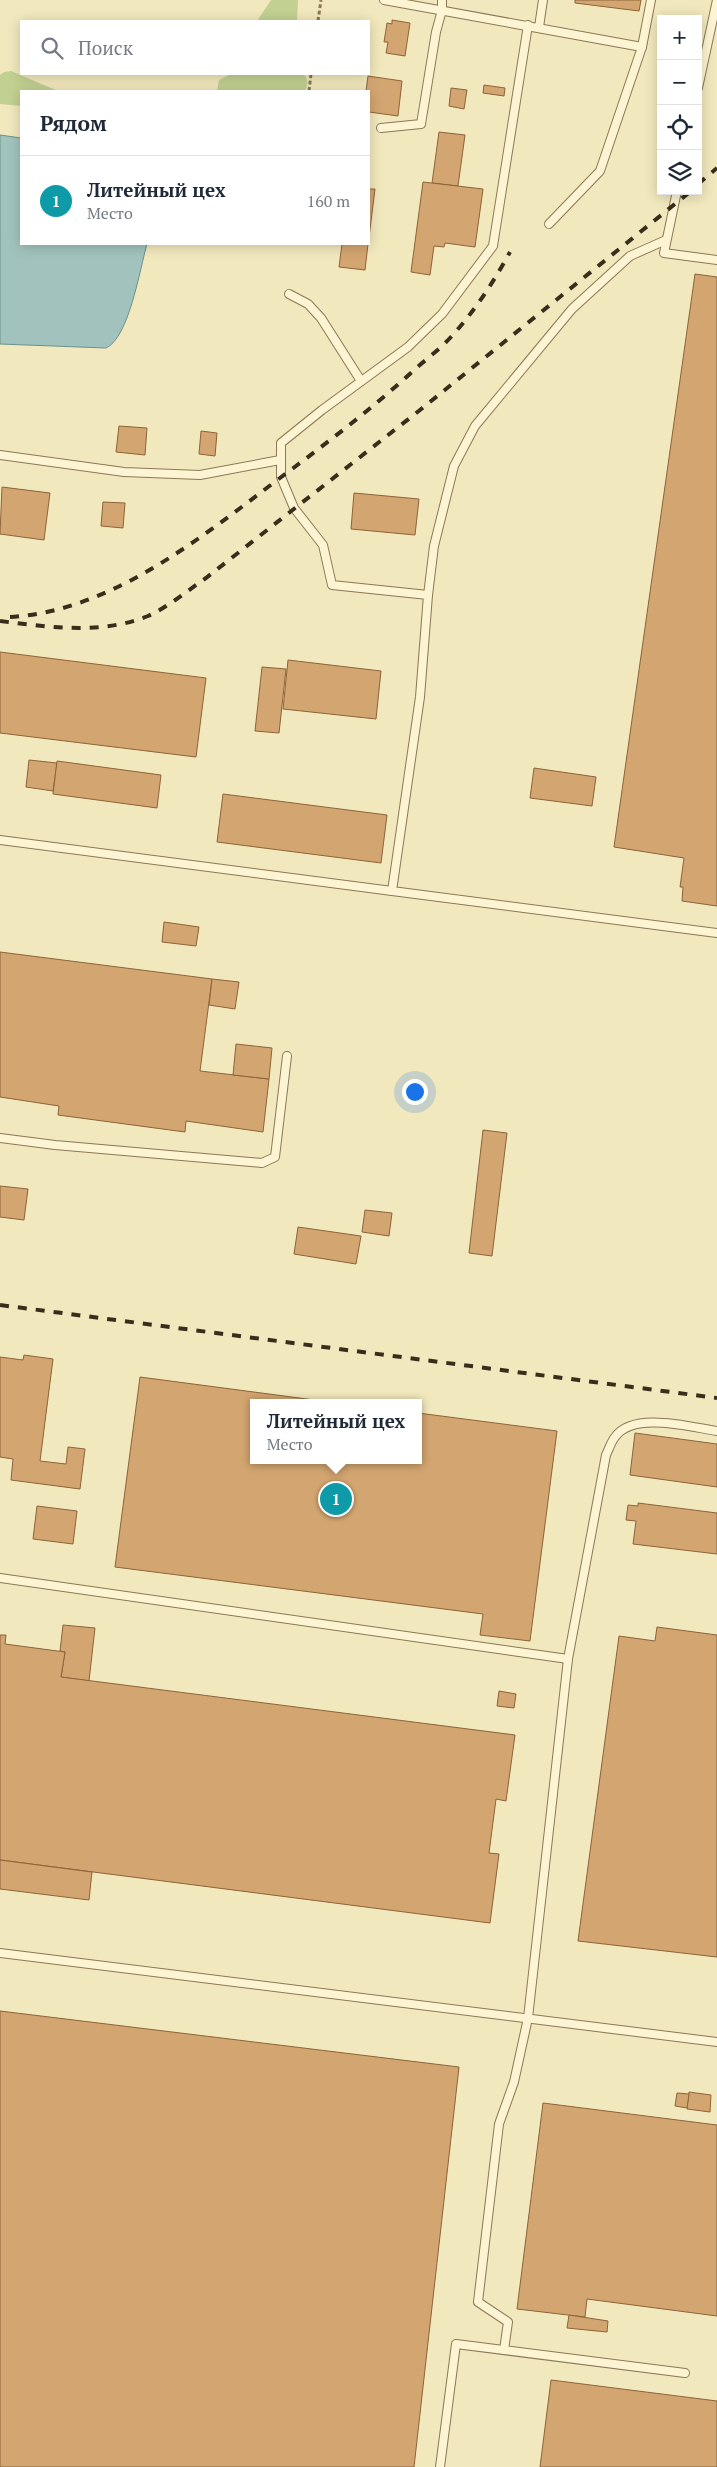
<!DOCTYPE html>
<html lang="ru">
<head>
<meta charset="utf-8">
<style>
  body { margin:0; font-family:"PT Serif",serif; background:#f6f6f7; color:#1f2937 }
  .controls { position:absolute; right:15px; top:15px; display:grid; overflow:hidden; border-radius:0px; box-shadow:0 2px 12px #0003 }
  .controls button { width:45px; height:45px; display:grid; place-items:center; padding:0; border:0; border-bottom:1px solid #e0e1e3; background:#fff; color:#1f2937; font:25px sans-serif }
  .you { position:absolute; left:414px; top:1091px; width:18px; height:18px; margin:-12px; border:4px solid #fff; border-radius:50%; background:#1a73e8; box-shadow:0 0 0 8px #1a73e833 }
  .badge { display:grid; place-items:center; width:32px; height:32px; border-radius:50%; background:#b45309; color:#fff; font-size:16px; font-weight:700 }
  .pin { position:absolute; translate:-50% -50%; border:2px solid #fff; box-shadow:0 1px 5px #0006 }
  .popup { position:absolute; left:250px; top:1399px; width:172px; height:65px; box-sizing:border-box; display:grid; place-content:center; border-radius:0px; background:#fff; filter:drop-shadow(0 1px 4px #0005); font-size:16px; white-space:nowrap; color:#747a83 }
  .popup b { font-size:19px; color:#1f2937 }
  .popup::after { content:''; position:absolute; left:50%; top:100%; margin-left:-10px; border:10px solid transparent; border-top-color:#fff }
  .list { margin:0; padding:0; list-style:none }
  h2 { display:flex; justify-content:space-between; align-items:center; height:65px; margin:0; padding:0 20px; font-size:21px }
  h2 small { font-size:16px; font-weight:400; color:#747a83 }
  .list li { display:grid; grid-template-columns:32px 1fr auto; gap:15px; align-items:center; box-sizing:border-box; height:90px; padding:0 20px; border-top:1px solid #e0e1e3 }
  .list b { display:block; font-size:19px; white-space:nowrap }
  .list p { margin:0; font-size:16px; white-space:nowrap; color:#747a83 }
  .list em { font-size:16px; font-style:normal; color:#747a83 }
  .icon { flex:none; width:28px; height:28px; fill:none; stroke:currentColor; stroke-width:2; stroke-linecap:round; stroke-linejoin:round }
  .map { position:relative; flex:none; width:717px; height:2467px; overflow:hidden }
  .search { position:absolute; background:#fff; box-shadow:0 2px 12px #0003; left:20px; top:20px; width:350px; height:55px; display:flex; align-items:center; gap:12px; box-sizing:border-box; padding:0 18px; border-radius:0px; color:#747a83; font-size:19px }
  .panel { position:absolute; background:#fff; box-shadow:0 2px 12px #0003; left:20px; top:90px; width:350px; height:155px; border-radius:0px }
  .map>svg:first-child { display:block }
  .green { fill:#c2d091 }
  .water { fill:#a2c3bd; stroke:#68918c }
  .building { fill:#d3a570; stroke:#8d6339 }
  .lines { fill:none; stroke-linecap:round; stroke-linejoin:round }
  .lane-casing { stroke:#8b7855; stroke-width:10 }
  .path { stroke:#8b7855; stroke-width:3; stroke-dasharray:4 2.5; stroke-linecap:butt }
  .lane { stroke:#fcf4d2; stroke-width:8 }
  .rail { stroke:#392d1b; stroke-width:4; stroke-dasharray:9 9; stroke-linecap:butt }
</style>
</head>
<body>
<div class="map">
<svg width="717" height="2467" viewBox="0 0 717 2467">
  <rect width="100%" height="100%" fill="#f2e8be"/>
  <g class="green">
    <path d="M 271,0 L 298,0 L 297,21 L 257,21 Z"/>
    <path d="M 11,71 L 58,91 L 21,91 L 21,106 L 0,104 L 0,75 L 4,72 Z"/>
    <path d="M 231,74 L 303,74 C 309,79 308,85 305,91 L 217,91 L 219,80 Z"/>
  </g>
  <path class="water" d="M 0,135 L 21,138 L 21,244 L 147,244 C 140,268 129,338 106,348 L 0,344 Z"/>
  <g class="building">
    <path d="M 575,0 L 641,0 L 639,11 L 575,3 Z"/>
    <path d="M 392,20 L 410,23 L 405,56 L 386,53 L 388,42 L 384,42 L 387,23 L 392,24 Z"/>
    <path d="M 368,76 L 402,81 L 398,116 L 369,112 L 369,91 L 366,91 Z"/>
    <path d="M 484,85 L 505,88 L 504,96 L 483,93 Z"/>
    <path d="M 451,88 L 467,90 L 464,109 L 449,106 Z"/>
    <path d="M 439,132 L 465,135 L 458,186 L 432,183 Z"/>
    <path d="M 423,182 L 483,189 L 475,247 L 445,243 L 444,247 L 434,246 L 430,275 L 411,272 Z"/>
    <path d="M 369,189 L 375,189 L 369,237 Z"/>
    <path d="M 342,244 L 368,244 L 365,270 L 339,267 Z"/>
    <path d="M 695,274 L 717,277 L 717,906 L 682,901 L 683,887 L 680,887 L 684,858 L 614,847 Z"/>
    <path d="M 119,426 L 147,428 L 145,455 L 116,452 Z"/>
    <path d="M 201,431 L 217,433 L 215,456 L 199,454 Z"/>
    <path d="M 2,487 L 50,493 L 44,540 L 0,534 Z"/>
    <path d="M 354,493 L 419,499 L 415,535 L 351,529 Z"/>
    <path d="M 103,502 L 125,503 L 123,528 L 101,526 Z"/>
    <path d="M 0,652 L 206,678 L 196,757 L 0,733 Z"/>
    <path d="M 288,660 L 381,671 L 376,719 L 283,709 Z"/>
    <path d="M 262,667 L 286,669 L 279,733 L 255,731 Z"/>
    <path d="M 29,760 L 57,763 L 53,791 L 26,787 Z"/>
    <path d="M 57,761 L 161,775 L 157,808 L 53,794 Z"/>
    <path d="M 534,768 L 596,777 L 592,806 L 530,798 Z"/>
    <path d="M 223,794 L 387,815 L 381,863 L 217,842 Z"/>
    <path d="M 164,922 L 199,927 L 196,946 L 162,942 Z"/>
    <path d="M 0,952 L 212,979 L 200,1071 L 269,1079 L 263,1132 L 186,1121 L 185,1132 L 58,1115 L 59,1106 L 0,1097 Z"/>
    <path d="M 212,979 L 239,982 L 235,1009 L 209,1005 Z"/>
    <path d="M 236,1044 L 272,1048 L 269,1079 L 233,1075 Z"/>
    <path d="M 483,1130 L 507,1133 L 492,1256 L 469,1253 Z"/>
    <path d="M 0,1186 L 28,1189 L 24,1220 L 0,1217 Z"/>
    <path d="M 365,1210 L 392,1213 L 389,1236 L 362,1232 Z"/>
    <path d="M 298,1227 L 361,1236 L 356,1264 L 294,1254 Z"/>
    <path d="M 24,1355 L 53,1359 L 40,1461 L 66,1464 L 68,1447 L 85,1449 L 80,1489 L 11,1480 L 13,1459 L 0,1457 L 0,1357 L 23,1360 Z"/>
    <path d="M 140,1377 L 337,1403 L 254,1403 L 254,1460 L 418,1460 L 418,1413 L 557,1431 L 530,1641 L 480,1635 L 483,1614 L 115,1567 Z"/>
    <path d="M 635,1433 L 717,1444 L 717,1487 L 630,1475 Z"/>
    <path d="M 638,1503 L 717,1513 L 717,1554 L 633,1544 L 636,1521 L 626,1520 L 628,1505 L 638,1506 Z"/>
    <path d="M 37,1506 L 77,1511 L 73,1544 L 33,1539 Z"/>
    <path d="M 63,1625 L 95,1628 L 89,1681 L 61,1677 L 65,1652 L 60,1651 Z"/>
    <path d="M 657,1627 L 717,1635 L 717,1957 L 578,1941 L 619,1636 L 655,1641 Z"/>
    <path d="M 0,1635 L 6,1635 L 5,1644 L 65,1652 L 61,1677 L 515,1735 L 506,1801 L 496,1799 L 489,1853 L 499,1854 L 490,1923 L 0,1860 Z"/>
    <path d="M 499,1691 L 516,1694 L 514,1708 L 497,1706 Z"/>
    <path d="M 0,1860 L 92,1872 L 89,1900 L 0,1889 Z"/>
    <path d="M 0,2011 L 459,2067 L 414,2467 L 0,2467 Z"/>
    <path d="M 689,2092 L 711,2095 L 710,2112 L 687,2109 Z"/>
    <path d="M 677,2093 L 689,2094 L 687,2108 L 675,2106 Z"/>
    <path d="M 543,2103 L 717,2125 L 717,2316 L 587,2299 L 585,2317 L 517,2309 Z"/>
    <path d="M 569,2315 L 608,2321 L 607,2332 L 567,2328 Z"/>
    <path d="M 551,2380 L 717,2401 L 717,2467 L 540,2467 Z"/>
  </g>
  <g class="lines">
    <g class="lane-casing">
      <g id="lane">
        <path d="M 384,0 L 642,47"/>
        <path d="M 528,25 L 493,246 L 442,314 L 408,347 L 322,410 L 281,443 L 281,477 L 294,508 L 323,545 L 332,585 L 428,595 L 420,697 L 392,891 L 717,933"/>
        <path d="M 539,27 L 543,0"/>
        <path d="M 698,88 L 717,0"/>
        <path d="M 381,128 L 421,124 L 436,32 L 442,10 L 442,0"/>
        <path d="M 677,191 L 664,253 L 717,260"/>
        <path d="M 549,224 L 600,171 L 642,47 L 651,0"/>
        <path d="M 289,294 L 308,304 L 321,318 L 361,381"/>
        <path d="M 0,455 L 124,472 L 200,475 L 280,460"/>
        <path d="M 428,595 L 434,546 L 454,466 L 475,426 L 572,309 L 630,256 L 666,240"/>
        <path d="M 0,840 L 392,891"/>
        <path d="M 0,1138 L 55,1145 L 262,1163 L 275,1157 L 287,1056"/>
        <path d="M 0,1578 L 568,1659"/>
        <path d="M 0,1953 L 717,2042"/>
        <path d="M 504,2350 L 508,2322 L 478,2302 L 499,2124 L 514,2082 L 528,2018 L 568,1659 L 606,1455 C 609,1449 611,1442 615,1437 C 633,1411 690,1427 717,1431"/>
        <path d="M 440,2467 L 456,2344 L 685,2373"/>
      </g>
    </g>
    <g class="path">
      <path d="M 318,21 L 321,0"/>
      <path d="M 309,91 L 311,74"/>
    </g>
    <use href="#lane" class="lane"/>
    <g class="rail">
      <path d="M 698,184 L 717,168"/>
      <path d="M 10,617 C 118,611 212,528 296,466 C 336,436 376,405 413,371 C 425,360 439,350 450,338 C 474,312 493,283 510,252"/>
      <path d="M 0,621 C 48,627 101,635 148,616 C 168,607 187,591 206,578 L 420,410 L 691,191"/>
      <path d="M 0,1305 L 717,1398"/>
    </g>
  </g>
</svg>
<div class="controls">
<button>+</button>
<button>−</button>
<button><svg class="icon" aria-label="locate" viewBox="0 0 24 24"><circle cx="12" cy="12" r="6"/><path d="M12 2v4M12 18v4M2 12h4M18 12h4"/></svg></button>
<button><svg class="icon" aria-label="layers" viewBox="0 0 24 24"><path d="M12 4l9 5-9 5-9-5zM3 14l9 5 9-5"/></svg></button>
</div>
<div class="you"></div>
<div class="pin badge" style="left:336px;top:1499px;background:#0f9aa8">1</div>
<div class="popup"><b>Литейный цех</b>Место</div>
<div class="search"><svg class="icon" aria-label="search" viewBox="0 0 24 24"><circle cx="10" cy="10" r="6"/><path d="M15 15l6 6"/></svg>Поиск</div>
<section class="panel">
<h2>Рядом<small></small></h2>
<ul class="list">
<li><span class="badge" style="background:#0f9aa8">1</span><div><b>Литейный цех</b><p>Место</p></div><em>160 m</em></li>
</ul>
</section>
</div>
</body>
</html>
